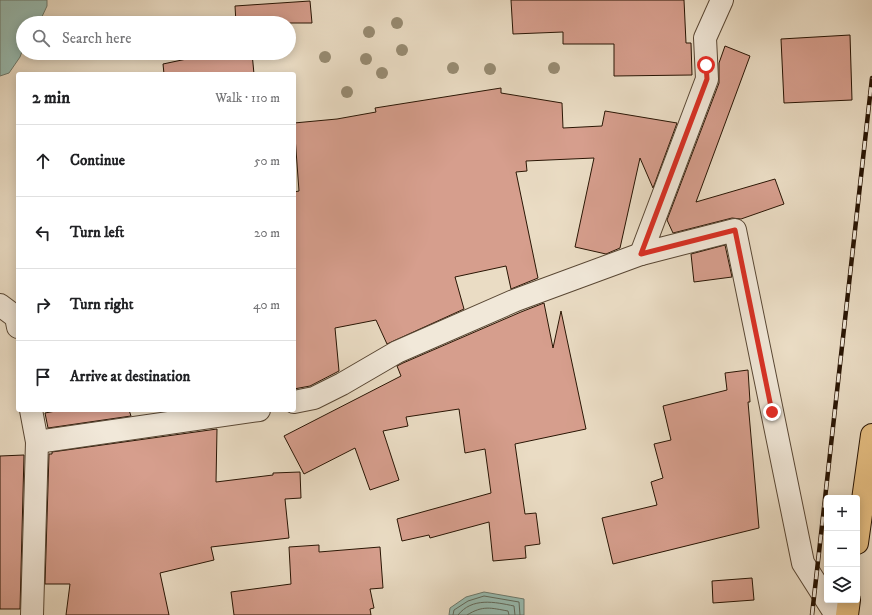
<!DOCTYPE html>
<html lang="en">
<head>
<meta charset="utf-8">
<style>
  body { margin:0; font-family:"IM FELL DW Pica",serif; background:#f2f2f2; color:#202124 }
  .controls { position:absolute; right:12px; bottom:12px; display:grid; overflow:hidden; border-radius:4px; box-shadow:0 2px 10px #0003 }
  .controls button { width:36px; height:36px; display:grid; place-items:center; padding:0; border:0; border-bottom:1px solid #e0e0e0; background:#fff; color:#202124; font:20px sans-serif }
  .stop { position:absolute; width:12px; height:12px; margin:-9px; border:3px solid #d93025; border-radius:50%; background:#fff }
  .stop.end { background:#d93025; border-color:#fff; box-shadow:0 1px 4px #0008 }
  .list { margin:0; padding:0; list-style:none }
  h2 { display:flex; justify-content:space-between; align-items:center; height:52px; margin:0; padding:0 16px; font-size:17px }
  h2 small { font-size:13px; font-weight:400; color:#757577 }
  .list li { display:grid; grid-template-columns:26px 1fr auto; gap:12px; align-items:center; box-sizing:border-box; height:72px; padding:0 16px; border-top:1px solid #e0e0e0 }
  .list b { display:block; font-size:15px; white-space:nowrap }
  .list em { font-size:13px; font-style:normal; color:#757577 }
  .icon { flex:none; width:22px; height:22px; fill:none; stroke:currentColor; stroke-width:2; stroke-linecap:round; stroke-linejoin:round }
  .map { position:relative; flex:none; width:872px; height:615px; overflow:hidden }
  .search { position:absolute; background:#fff; box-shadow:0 2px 10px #0003; left:16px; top:16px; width:280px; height:44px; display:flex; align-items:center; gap:10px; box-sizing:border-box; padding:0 14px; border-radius:22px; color:#757577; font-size:15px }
  .panel { position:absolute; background:#fff; box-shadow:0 2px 10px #0003; left:16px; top:72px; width:280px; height:340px; border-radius:4px }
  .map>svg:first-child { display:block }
  .water { fill:#98bcb1; stroke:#6c796c }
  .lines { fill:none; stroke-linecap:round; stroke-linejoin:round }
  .shore { stroke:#60685a; stroke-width:1 }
  .building { fill:#d69e8d; stroke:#291504 }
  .minor-casing { stroke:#594734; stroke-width:24 }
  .trunk-casing { stroke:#291504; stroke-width:24 }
  .minor { stroke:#f1e8d9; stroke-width:22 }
  .trunk { stroke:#e5be82; stroke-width:22 }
  .rail-casing { stroke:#291504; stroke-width:4.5 }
  .rail { stroke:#f1e8d9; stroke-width:3; stroke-dasharray:9; stroke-linecap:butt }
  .tree { fill:#978b72 }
  .route { stroke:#d93025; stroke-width:5 }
</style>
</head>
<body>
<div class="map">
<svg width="872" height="615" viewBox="0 0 872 615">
  <rect width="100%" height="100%" fill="#eadcc4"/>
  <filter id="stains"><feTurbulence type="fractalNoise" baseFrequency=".005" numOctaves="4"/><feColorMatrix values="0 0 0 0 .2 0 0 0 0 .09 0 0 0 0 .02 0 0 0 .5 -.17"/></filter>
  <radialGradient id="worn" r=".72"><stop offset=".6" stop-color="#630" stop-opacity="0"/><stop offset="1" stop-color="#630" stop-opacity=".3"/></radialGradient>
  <g class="water">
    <path d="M 0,0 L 47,0 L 47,6 L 39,23 L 23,23 L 23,49 L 20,57 L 9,73 L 0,76 Z"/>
    <path d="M 484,592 L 524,599 L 524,615 L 449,615 L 450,608 L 466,597 Z"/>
  </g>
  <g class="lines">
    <g class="shore">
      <path d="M 453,615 L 454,610 L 468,601 L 484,596 L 519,602 L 520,615"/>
      <path d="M 458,615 C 472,597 495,602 514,606 L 515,615"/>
      <path d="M 467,615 C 483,605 491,608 508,611 L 509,615"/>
    </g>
  </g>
  <g class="building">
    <path d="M 511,0 L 684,0 L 686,43 L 691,43 L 692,75 L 614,76 L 614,44 L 563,44 L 563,32 L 513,34 Z"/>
    <path d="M 310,1 L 312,23 L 236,23 L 235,6 Z"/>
    <path d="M 850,35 L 852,100 L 784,103 L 781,39 Z"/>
    <path d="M 725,46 L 750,56 L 696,202 L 775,179 L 784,204 L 741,219 L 732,218 L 673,233 L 667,220 L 719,83 L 719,63 Z"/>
    <path d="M 215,53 L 252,53 L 254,74 L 164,74 L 163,64 Z"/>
    <path d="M 501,88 L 501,93 L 562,103 L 563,128 L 602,126 L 605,111 L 677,123 L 653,188 L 640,158 L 620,248 L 606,254 L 575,247 L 594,158 L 526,161 L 527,171 L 516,172 L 538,278 L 511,289 L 506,266 L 455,277 L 464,309 L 387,344 L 376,320 L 335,328 L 339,371 L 310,386 L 294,389 L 294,192 L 299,191 L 294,123 L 337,119 L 376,112 L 375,108 Z"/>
    <path d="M 725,245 L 732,277 L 694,282 L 691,254 Z"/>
    <path d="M 544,303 L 553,348 L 561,311 L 586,429 L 515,444 L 525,514 L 536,513 L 540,544 L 525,546 L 526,558 L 493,561 L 489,522 L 430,538 L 429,535 L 402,541 L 397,519 L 491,493 L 485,449 L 465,453 L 459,409 L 406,417 L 408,426 L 383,431 L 399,480 L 370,490 L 355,448 L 304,474 L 284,436 L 401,376 L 397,366 L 403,363 L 521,312 Z"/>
    <path d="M 748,370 L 750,402 L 748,402 L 759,528 L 613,564 L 602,518 L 657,505 L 651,482 L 663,478 L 654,444 L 671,440 L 663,406 L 727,390 L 725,373 Z"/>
    <path d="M 61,410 L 129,410 L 131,416 L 48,428 L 45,413 Z"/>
    <path d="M 217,429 L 216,482 L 273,475 L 273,473 L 300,472 L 301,498 L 285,499 L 289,538 L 211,547 L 214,560 L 160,573 L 169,615 L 66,615 L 70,584 L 45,584 L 49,454 L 52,454 L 52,452 Z"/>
    <path d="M 24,455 L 20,609 L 0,609 L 0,456 Z"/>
    <path d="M 319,545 L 319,552 L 380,547 L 383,588 L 370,589 L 374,608 L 370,609 L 371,615 L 234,615 L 231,592 L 291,584 L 289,547 Z"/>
    <path d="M 752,578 L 754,600 L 713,603 L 712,581 Z"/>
  </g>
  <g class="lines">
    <g class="minor-casing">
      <g id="minor">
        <path d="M 722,0 L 705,38 L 707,79 L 641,254 L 735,230 L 803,563 L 836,615"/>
        <path d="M 0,305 L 16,317 L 18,327"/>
        <path d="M 294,402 L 314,398 L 342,384 L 397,352 L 516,300 L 641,254"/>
        <path d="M 31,410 L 37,442 L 32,615"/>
        <path d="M 37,442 L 259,410"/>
      </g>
    </g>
    <g class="trunk-casing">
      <g id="trunk">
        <path d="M 857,543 L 872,435"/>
        <path d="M 847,615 L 849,600"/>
      </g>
    </g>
    <use href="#minor" class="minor"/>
    <use href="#trunk" class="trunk"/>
    <g class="rail-casing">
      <path id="rail" d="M 812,615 L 872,78"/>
    </g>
    <use href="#rail" class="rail"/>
  </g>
  <g class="tree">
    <circle cx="397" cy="23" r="6"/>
    <circle cx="369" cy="32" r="6"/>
    <circle cx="402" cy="50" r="6"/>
    <circle cx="325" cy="57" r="6"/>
    <circle cx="366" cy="59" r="6"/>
    <circle cx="453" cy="68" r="6"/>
    <circle cx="554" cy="68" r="6"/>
    <circle cx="490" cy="69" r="6"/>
    <circle cx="382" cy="73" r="6"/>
    <circle cx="347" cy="92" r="6"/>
  </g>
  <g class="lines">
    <path class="route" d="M 706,65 L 707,79 L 641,254 L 735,230 L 772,412"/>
  </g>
  <rect width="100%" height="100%" filter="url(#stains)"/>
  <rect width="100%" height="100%" fill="url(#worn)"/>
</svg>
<div class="controls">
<button>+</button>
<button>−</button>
<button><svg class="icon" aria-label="layers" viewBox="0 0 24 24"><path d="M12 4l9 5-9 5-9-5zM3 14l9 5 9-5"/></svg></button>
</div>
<div class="stop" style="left:706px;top:65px"></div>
<div class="stop end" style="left:772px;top:412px"></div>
<div class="search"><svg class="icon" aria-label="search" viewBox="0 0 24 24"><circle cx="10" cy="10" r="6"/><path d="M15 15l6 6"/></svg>Search here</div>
<section class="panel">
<h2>2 min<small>Walk · 110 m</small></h2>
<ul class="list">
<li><svg class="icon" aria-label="ahead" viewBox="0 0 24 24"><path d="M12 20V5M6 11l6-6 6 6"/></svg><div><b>Continue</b></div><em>50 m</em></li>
<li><svg class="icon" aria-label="left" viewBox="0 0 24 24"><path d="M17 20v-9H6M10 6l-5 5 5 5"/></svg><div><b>Turn left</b></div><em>20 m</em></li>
<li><svg class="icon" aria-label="right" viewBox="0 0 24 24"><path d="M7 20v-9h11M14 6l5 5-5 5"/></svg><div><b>Turn right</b></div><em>40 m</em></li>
<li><svg class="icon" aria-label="arrive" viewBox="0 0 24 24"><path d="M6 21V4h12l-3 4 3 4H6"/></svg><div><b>Arrive at destination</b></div></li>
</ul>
</section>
</div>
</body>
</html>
